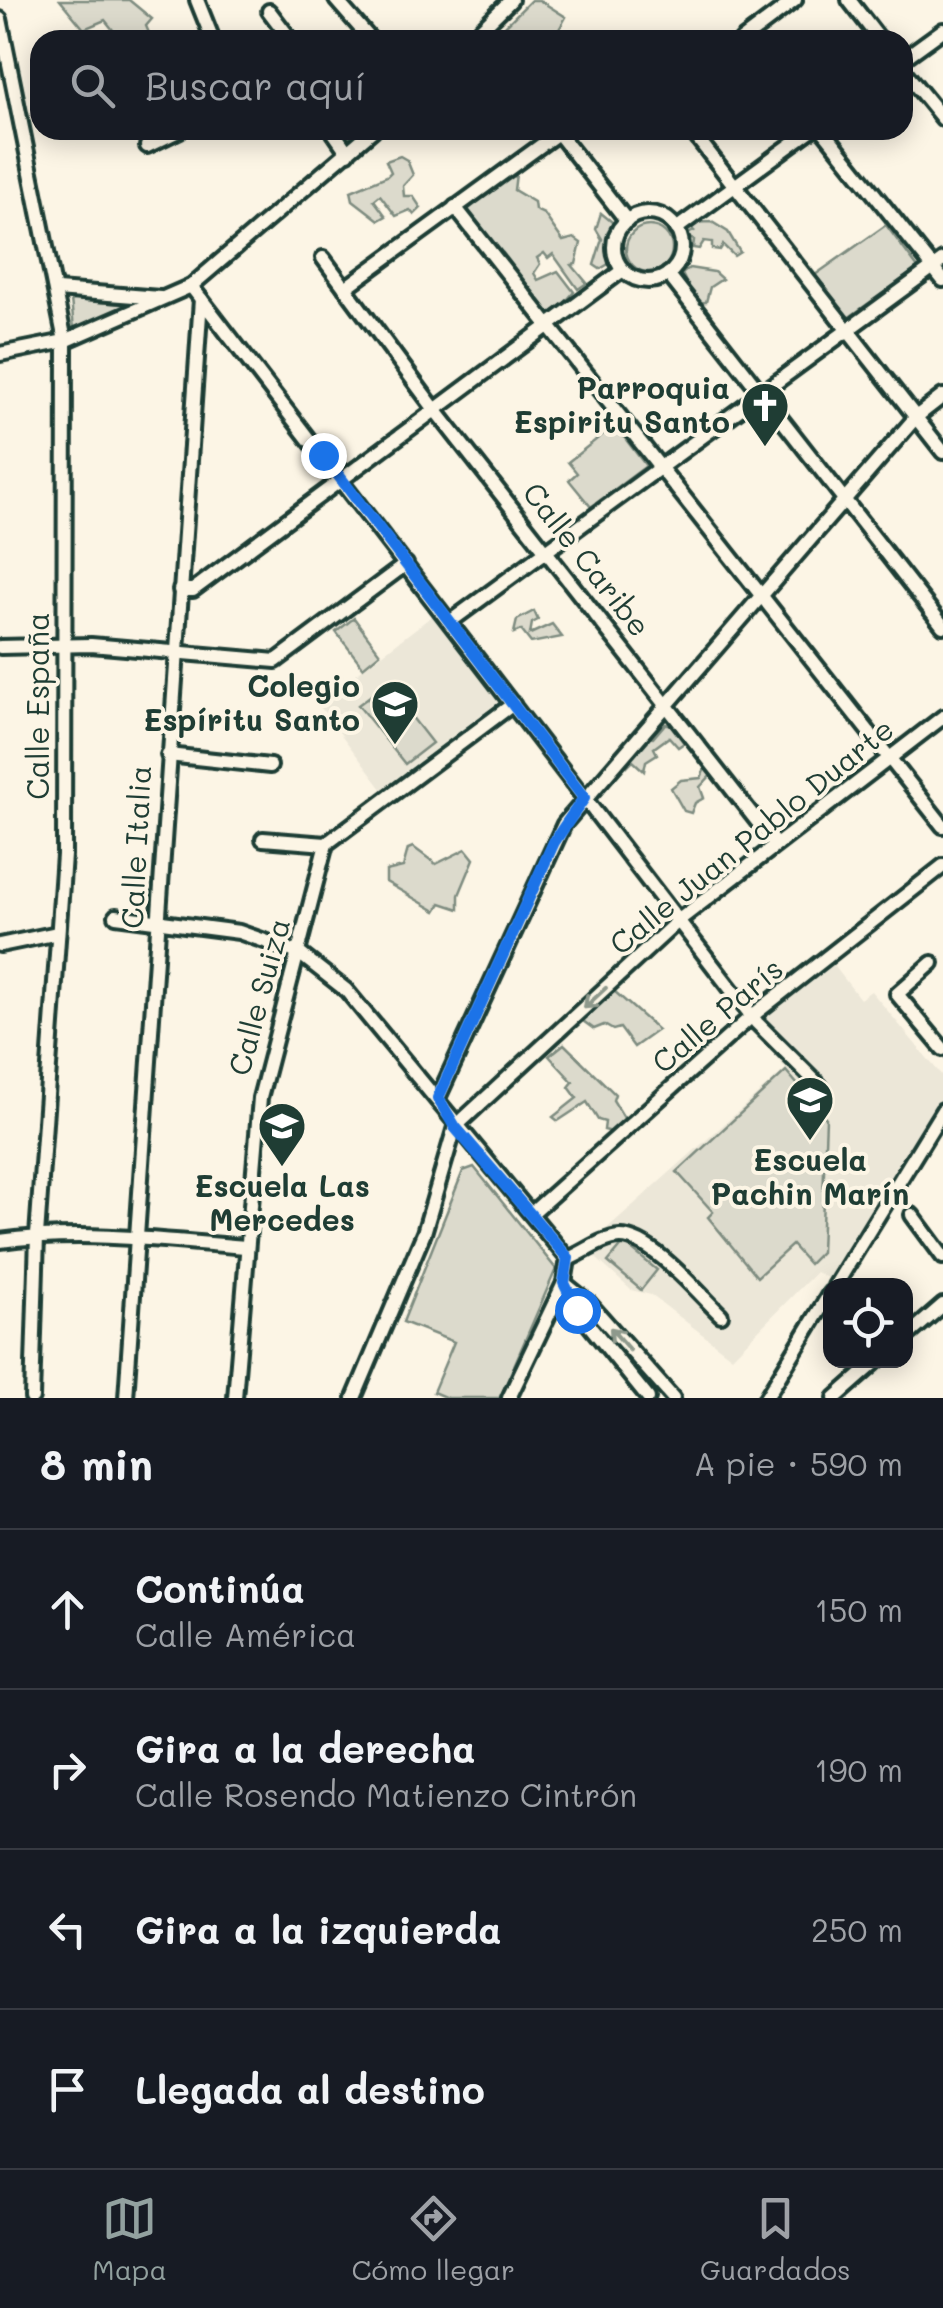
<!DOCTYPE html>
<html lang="es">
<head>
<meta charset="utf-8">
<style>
  body { margin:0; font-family:Mali,sans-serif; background:#20242c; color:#f1f3f6 }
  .controls { position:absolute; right:30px; bottom:30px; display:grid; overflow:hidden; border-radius:20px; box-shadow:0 5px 25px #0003 }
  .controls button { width:90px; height:90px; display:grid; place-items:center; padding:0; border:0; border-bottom:2px solid #363941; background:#171b24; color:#f1f3f6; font:50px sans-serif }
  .stop { position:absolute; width:30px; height:30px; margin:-22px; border:8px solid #1a73e8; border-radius:50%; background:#fff }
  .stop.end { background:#1a73e8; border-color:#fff; box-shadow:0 2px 10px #0008 }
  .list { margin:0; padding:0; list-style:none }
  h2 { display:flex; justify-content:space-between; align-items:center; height:130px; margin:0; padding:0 40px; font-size:42px }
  h2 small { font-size:32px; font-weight:400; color:#9ea1a6 }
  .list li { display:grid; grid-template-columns:65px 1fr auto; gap:30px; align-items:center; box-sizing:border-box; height:160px; padding:0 40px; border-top:2px solid #363941 }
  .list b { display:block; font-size:38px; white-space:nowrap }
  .list p { margin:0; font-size:32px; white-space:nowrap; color:#9ea1a6 }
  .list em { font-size:32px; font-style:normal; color:#9ea1a6 }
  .icon { flex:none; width:55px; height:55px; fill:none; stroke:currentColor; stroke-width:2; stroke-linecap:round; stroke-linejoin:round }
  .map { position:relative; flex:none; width:943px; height:1398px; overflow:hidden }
  .search { position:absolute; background:#171b24; box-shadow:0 5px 25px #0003; left:30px; right:30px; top:30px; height:110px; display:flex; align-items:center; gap:25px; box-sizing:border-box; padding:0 35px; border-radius:30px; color:#9ea1a6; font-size:38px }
  .sheet { height:770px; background:#171b24 }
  nav { display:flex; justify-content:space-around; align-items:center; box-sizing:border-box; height:140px; border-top:2px solid #363941; background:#171b24; font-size:28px; color:#9ea1a6 }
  nav a { display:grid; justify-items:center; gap:5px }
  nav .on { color:#92a19f }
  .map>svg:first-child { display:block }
  .built { fill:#ece7d8 }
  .green { fill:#dcdacc; stroke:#7e8c80; stroke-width:2.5 }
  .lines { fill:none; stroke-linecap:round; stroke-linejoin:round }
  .minor-casing { stroke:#1f3d34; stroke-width:20 }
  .minor { stroke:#fcf5e5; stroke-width:12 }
  .oneway { stroke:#8e998c }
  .route { stroke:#1a73e8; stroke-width:12 }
  .labels { text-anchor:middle; stroke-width:8; stroke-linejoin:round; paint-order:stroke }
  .poi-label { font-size:30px; font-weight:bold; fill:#1f3d34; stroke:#fcf5e5; text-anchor:end }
  .street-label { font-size:30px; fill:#1f3d34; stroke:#fcf5e5 }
</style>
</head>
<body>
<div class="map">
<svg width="943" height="1398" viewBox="0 0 943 1398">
  <rect width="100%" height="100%" fill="#fcf5e5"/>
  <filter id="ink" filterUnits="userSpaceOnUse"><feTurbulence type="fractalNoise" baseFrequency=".01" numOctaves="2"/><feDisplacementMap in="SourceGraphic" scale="20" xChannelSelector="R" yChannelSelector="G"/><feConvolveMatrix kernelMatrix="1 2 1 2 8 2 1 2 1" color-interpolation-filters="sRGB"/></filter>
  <g filter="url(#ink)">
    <g class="built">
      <path d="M 432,616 L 498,702 L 382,789 L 315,700 L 328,690 L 325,686 L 341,675 L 347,681 Z"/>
      <path d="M 832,963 L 860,999 L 871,991 L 943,1077 L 943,1100 L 831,1280 L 816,1272 L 732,1357 L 651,1295 L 631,1290 L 585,1248 L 786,1069 L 752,1028 Z"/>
    </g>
    <g class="green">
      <path d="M 60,0 L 129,0 L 152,19 L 146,26 L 152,40 L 121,40 L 105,20 L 84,29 Z"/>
      <path d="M 531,0 L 539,0 L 566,17 L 553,40 L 509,40 L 497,34 Z"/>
      <path d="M 400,156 L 407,160 L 413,175 L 403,186 L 404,196 L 413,196 L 421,208 L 414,215 L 410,210 L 396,216 L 380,195 L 374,200 L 386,216 L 379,220 L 353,200 L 351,191 L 387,176 L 391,172 L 386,161 Z"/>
      <path d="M 516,174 L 514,190 L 534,202 L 535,210 L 544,214 L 563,241 L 574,238 L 581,243 L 576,264 L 572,265 L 587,283 L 578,289 L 553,254 L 548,258 L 544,253 L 537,258 L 540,264 L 534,273 L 538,280 L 558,271 L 574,292 L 553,316 L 544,316 L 531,290 L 503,253 L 498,255 L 479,234 L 480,227 L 461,210 L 470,208 L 490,186 Z"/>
      <path d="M 601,213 L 622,230 L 619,249 L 610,256 L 612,262 L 600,269 L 594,265 L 602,239 L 596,229 Z"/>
      <path d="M 712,222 L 728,232 L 740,252 L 734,256 L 723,245 L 720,250 L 712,249 L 712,242 L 704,241 L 699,249 L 693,248 L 694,240 L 684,236 L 694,231 L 686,223 Z"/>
      <path d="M 886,225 L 918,268 L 848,318 L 815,275 Z"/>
      <circle cx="649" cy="249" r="23"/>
      <path d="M 689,268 L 714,272 L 722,279 L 710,287 L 706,302 L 696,303 L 682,274 Z"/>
      <path d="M 71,299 L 131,305 L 74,329 Z"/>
      <path d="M 605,412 L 646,466 L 591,507 L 569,480 L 577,473 L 568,462 L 606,432 L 599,417 Z"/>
      <path d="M 534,611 L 538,620 L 532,623 L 530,634 L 552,624 L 562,637 L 531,643 L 521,630 L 514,633 L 517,620 Z"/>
      <path d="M 354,618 L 380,653 L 363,667 L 336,632 Z"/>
      <path d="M 386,684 L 432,743 L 405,764 L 358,705 Z"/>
      <path d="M 665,724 L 670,724 L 684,743 L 678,747 L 669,737 L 654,748 L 657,754 L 646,761 L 644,771 L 633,761 L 628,766 L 625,762 L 633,747 L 640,745 L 645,737 L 653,738 Z"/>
      <path d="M 705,768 L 712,774 L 700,787 L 704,798 L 695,803 L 691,813 L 684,811 L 671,788 L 681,780 L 701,778 Z"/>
      <path d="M 413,847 L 436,864 L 466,849 L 474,859 L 459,895 L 459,909 L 441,903 L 436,911 L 386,882 L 386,871 L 403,867 L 408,849 Z"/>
      <path d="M 614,991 L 658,1030 L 634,1047 L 620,1028 L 613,1030 L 604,1025 L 594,1029 L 583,1021 Z"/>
      <path d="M 564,1044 L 615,1094 L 613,1100 L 626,1121 L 612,1132 L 604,1130 L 605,1122 L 598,1120 L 587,1102 L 558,1121 L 553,1117 L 577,1098 L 569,1087 L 573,1082 L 549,1056 Z"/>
      <path d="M 786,1071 L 826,1118 L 821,1252 L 809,1264 L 792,1245 L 757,1277 L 708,1217 L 713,1212 L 677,1172 Z"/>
      <path d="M 474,1167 L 556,1269 L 500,1398 L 447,1398 L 433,1392 L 454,1342 L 403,1322 L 463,1171 Z"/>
      <path d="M 624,1243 L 657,1270 L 641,1290 L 608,1262 Z"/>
    </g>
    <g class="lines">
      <g class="minor-casing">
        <g id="minor">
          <path d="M 197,0 L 213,40"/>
          <path d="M 336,0 L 371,40"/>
          <path d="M 849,0 L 880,40"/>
          <path d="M 269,11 L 291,40"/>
          <path d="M 0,19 L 65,341 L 64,855 L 37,1236 L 32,1398"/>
          <path d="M 470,40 L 511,0"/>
          <path d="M 742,40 L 795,0"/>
          <path d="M 903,59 L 943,30"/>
          <path d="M 903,70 L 943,119"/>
          <path d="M 332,130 L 348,153"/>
          <path d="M 556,130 L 627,221"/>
          <path d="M 691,130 L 943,452"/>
          <path d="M 823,130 L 943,280"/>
          <path d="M 147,146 L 180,130"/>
          <path d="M 455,207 L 943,826"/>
          <circle cx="648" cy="247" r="34"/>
          <path d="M 676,229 L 811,130"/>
          <path d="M 323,258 L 436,411 L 775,844"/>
          <path d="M 668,274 L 943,626"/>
          <path d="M 191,286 L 757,1023 L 820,1086"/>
          <path d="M 345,288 L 558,133"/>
          <path d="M 57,290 L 160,298"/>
          <path d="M 0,354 L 65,341 L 191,286 L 373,130"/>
          <path d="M 180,590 L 193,590 L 623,270"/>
          <path d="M 451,621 L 943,260"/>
          <path d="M 0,647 L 91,645 L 276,661 L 406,564"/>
          <path d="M 168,755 L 270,766"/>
          <path d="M 263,839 L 326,844"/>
          <path d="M 116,916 L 239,932 L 299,953 L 346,990 L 568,1259 L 564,1283 L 509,1398"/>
          <path d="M 0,945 L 58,933"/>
          <path d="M 932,963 L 897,994 L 943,1049"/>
          <path d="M 438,1098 L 564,824 L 916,417 L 943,396"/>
          <path d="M 533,1212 L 752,1016 L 943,866"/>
          <path d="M 912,1215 L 943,1257"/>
          <path d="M 0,1241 C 81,1230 164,1240 245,1247"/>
          <path d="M 568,1259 C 585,1252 602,1238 620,1237 C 651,1236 698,1293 721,1315"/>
          <path d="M 564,1283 L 589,1303 L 673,1398"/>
          <path d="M 565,1285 L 577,1310 L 648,1398"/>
          <path d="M 835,1286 L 943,1110"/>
          <path d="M 906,1337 L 943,1305"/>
          <path d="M 126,1398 L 201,299"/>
          <path d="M 235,1398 L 260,1098 L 326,844 L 513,704"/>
          <path d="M 354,1398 L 424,1233 L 455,1127 L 679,920 L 943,717"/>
          <path d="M 766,1398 L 830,1293"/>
          <path d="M 835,1398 L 878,1360"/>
        </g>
      </g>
      <use href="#minor" class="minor"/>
    </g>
    <defs><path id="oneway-shaft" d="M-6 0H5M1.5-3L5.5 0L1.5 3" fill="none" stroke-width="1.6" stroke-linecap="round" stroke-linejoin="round" transform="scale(2.5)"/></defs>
    <g class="oneway">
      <use href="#oneway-shaft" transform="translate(595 998) rotate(137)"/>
      <use href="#oneway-shaft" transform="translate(620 1339) rotate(-131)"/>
    </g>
  </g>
  <g class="lines" filter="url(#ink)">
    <path class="route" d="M 323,455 L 584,798 L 554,842 L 438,1098 L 455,1127 L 568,1258 L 564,1283 L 577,1310"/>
  </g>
  <defs>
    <g id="church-pin" transform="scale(2.5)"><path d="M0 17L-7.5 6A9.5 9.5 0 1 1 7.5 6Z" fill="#1f3d34" stroke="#fcf5e5"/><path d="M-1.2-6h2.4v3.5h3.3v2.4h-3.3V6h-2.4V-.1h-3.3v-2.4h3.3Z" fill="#fff"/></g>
    <g id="school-pin" transform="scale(2.5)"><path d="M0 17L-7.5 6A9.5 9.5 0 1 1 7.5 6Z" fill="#1f3d34" stroke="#fcf5e5"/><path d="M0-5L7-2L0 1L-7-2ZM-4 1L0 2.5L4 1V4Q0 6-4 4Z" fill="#fff"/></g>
  </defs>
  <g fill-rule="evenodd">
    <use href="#church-pin" x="765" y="406"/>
    <use href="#school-pin" x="395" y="704"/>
    <use href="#school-pin" x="810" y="1100"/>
    <use href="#school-pin" x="282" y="1126"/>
  </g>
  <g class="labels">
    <g class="poi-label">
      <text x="730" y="399">Parroquia<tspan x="730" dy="34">Espiritu Santo</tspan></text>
      <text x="360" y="697">Colegio<tspan x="360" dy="34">Espíritu Santo</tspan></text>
      <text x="810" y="1171" text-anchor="middle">Escuela<tspan x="810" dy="34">Pachin Marín</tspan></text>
      <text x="282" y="1197" text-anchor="middle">Escuela Las<tspan x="282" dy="34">Mercedes</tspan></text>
    </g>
    <g class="street-label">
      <text transform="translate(586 560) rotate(52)" y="10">Calle Caribe</text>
      <text transform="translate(39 706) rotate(-90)" y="10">Calle España</text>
      <text transform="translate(752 837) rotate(-39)" y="10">Calle Juan Pablo Duarte</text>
      <text transform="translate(137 847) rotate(-87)" y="10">Calle Italia</text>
      <text transform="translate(260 997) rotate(-75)" y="10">Calle Suiza</text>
      <text transform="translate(718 1016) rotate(-40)" y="10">Calle París</text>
    </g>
  </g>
</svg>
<div class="controls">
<button><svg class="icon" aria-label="locate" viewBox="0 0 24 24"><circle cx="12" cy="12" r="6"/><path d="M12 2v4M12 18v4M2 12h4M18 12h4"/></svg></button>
</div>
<div class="stop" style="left:577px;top:1310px"></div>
<div class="stop end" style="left:323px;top:455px"></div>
<div class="search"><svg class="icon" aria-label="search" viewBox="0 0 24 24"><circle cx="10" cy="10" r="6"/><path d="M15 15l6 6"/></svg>Buscar aquí</div>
</div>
<section class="sheet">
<h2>8 min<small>A pie · 590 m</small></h2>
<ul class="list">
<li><svg class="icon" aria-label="ahead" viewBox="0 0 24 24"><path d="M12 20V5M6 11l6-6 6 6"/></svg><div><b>Continúa</b><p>Calle América</p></div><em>150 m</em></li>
<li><svg class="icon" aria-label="right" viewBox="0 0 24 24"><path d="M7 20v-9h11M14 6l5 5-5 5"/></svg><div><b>Gira a la derecha</b><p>Calle Rosendo Matienzo Cintrón</p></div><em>190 m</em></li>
<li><svg class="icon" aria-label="left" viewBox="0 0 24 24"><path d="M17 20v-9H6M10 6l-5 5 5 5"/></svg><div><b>Gira a la izquierda</b></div><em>250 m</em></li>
<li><svg class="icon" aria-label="arrive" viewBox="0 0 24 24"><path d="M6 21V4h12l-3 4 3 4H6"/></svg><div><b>Llegada al destino</b></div></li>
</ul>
</section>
<nav>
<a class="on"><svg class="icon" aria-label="map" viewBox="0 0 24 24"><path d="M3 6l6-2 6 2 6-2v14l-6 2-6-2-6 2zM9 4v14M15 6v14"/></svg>Mapa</a>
<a><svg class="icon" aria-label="directions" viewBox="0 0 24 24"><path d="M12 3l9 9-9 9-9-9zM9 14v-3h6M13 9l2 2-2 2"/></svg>Cómo llegar</a>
<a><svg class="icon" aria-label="saved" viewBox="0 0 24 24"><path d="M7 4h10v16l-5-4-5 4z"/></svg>Guardados</a>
</nav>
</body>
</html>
